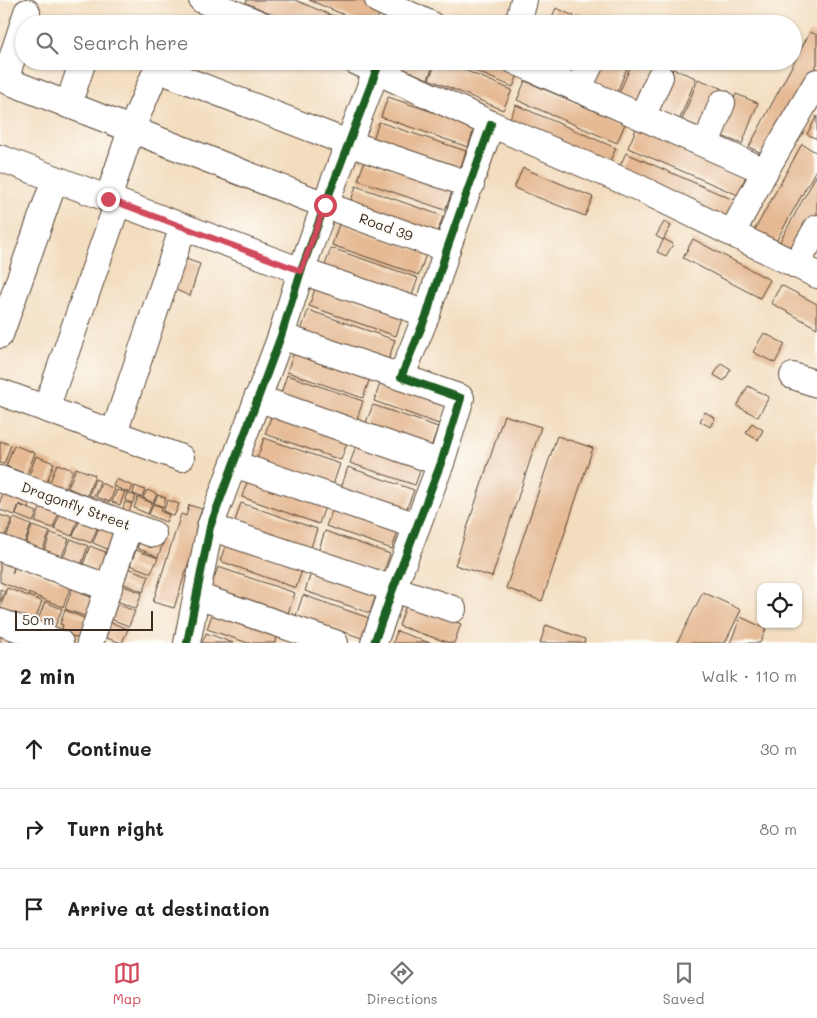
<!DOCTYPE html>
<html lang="en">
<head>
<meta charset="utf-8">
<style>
  body { margin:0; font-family:Mali,sans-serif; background:#f2f2f2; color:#222 }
  .controls { position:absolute; right:15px; bottom:15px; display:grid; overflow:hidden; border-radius:10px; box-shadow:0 1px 4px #0004 }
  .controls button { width:45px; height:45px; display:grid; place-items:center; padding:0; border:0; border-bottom:1px solid #e0e0e0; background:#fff; color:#222; font:25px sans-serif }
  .scale { position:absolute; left:15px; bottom:12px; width:138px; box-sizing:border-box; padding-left:5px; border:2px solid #3b2a1e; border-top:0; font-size:14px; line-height:18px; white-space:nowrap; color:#3b2a1e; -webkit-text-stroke:4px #fdfcf7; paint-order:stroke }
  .stop { position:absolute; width:15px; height:15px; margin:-11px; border:4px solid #d1495b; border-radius:50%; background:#fff }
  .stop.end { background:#d1495b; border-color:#fff; box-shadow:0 1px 5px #0008 }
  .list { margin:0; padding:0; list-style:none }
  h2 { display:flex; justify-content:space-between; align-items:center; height:65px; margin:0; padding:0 20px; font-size:21px }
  h2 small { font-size:16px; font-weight:400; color:#767676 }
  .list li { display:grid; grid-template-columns:32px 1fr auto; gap:15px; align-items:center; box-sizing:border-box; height:80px; padding:0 20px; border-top:1px solid #e0e0e0 }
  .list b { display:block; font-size:19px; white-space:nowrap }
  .list em { font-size:16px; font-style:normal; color:#767676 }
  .icon { flex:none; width:28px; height:28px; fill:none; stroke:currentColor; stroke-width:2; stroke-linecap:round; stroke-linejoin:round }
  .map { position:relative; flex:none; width:817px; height:643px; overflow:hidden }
  .search { position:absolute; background:#fff; box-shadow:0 1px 4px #0004; left:15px; right:15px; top:15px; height:55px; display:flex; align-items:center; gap:12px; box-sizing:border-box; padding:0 18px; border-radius:28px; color:#767676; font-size:19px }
  .sheet { height:305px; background:#fff }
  nav { display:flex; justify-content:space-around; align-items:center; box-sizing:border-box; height:70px; border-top:1px solid #e0e0e0; background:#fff; font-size:14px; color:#767676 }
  nav a { display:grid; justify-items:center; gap:2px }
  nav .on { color:#d1495b }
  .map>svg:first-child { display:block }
  .building { fill:#e5b993 }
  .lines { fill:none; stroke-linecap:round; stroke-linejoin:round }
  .minor-casing { stroke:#574536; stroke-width:28 }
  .minor { stroke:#fff; stroke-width:26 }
  .cycleway-casing { stroke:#fdfcf7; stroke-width:11 }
  .cycleway { stroke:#1b5e20; stroke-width:8 }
  .route { stroke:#d1495b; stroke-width:6 }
  .labels { text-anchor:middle; stroke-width:4.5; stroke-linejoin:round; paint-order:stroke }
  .street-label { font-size:14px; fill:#3b2a1e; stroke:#fdfcf7 }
</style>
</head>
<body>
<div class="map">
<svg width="817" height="643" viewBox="0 0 817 643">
  <rect width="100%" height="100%" fill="#fdfcf7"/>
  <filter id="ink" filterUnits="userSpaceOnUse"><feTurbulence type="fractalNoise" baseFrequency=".02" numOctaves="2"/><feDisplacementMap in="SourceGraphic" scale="10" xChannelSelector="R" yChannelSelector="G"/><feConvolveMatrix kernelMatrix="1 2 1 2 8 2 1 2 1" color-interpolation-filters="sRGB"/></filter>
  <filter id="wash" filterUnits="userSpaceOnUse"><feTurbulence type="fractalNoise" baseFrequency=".0096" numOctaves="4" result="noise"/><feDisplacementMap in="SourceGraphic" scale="20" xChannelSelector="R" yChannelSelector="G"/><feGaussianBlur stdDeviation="1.12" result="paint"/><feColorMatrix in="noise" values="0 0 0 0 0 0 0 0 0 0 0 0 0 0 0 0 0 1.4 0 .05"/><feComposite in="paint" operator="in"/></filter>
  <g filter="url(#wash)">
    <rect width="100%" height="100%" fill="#f3ddbf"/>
    <g id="blocks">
      <g class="building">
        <path d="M 247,0 L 295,0 L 352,24 L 296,24 L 246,3 Z"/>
        <path d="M 309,0 L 365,0 L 382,7 L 375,24 L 366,24 Z"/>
        <path d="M 556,8 L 574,16 L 571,24 L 549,24 Z"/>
        <path d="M 578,17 L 593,24 L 575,24 Z"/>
        <path d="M 810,32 L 817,35 L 817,64 L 768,156 L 749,147 Z"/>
        <path d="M 398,61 L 435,61 L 428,79 L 396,66 Z"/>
        <path d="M 437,61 L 443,61 L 512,90 L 503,110 L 429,79 Z"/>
        <path d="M 452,61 L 508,61 L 521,67 L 513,87 Z"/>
        <path d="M 558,61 L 580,61 L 574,75 L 556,66 Z"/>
        <path d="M 604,61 L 630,61 L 617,92 L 595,83 Z"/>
        <path d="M 633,61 L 655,61 L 659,63 L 641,103 L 619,93 Z"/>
        <path d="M 673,69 L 696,78 L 680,119 L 657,110 Z"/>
        <path d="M 698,79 L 721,88 L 704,129 L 682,120 Z"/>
        <path d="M 525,81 L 625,124 L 617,143 L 517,100 Z"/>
        <path d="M 736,94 L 758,103 L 742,144 L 719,135 Z"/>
        <path d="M 388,97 L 475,126 L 468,147 L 381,117 Z"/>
        <path d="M 516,105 L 616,148 L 607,167 L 507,125 Z"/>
        <path d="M 817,116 L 817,139 L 807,134 Z"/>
        <path d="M 379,122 L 466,151 L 459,172 L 372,142 Z"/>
        <path d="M 636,129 L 746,176 L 738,195 L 628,148 Z"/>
        <path d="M 802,144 L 817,153 L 817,168 L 775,243 L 754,231 Z"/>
        <path d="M 626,153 L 736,201 L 727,220 L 617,172 Z"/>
        <path d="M 365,160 L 453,189 L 445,210 L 358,180 Z"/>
        <path d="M 523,168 L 593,197 L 585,216 L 514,188 Z"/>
        <path d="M 817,174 L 817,223 L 799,256 L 778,245 Z"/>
        <path d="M 356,186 L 443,216 L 436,237 L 349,207 Z"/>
        <path d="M 664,222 L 671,226 L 663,240 L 656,236 Z"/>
        <path d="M 339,224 L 426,254 L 419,275 L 332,245 Z"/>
        <path d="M 664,239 L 673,244 L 666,256 L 657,252 Z"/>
        <path d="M 693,239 L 770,280 L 760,298 L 683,258 Z"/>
        <path d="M 331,248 L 418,278 L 411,298 L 324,268 Z"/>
        <path d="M 180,257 L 200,264 L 190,296 L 169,287 Z"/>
        <path d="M 781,285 L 817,304 L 817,328 L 771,303 Z"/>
        <path d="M 316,286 L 403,316 L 396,336 L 309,306 Z"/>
        <path d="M 308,310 L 395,340 L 388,361 L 301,331 Z"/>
        <path d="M 764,333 L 785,344 L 775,363 L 753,352 Z"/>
        <path d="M 294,352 L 370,378 L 363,398 L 287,372 Z"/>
        <path d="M 721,363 L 731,369 L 724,381 L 714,375 Z"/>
        <path d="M 287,375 L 363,401 L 356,422 L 280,396 Z"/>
        <path d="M 381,381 L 446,403 L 439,424 L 374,401 Z"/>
        <path d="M 748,386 L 769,397 L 758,417 L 737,406 Z"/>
        <path d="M 373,405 L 438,427 L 431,447 L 365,425 Z"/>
        <path d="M 705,412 L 715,418 L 710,427 L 700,421 Z"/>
        <path d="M 272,414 L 348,440 L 341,460 L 265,434 Z"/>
        <path d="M 504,415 L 541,427 L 492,577 L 455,565 Z"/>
        <path d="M 752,423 L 763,430 L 758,440 L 746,433 Z"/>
        <path d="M 557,436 L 593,448 L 542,601 L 506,588 Z"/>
        <path d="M 264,438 L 340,464 L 333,485 L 257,459 Z"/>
        <path d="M 0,441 L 11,445 L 4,464 L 0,463 Z"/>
        <path d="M 357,443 L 422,465 L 415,485 L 350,463 Z"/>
        <path d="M 14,445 L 35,453 L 27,474 L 6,466 Z"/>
        <path d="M 36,456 L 54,463 L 47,482 L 29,475 Z"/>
        <path d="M 57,464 L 73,470 L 64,493 L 48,487 Z"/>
        <path d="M 348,467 L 414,490 L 406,510 L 341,488 Z"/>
        <path d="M 76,468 L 95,475 L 87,496 L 68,488 Z"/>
        <path d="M 249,477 L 326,503 L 319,524 L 242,497 Z"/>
        <path d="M 95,479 L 100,481 L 94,497 L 89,495 Z"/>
        <path d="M 116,479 L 133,486 L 130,493 L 113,486 Z"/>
        <path d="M 101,483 L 115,489 L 110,502 L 96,497 Z"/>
        <path d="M 135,486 L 145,490 L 142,497 L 133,494 Z"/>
        <path d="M 5,489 L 32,498 L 28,508 L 19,504 L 15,515 L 0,510 L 0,501 Z"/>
        <path d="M 117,490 L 125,492 L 120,505 L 112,502 Z"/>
        <path d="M 147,490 L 157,494 L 153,503 L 143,498 Z"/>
        <path d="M 127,493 L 136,496 L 133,503 L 125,500 Z"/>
        <path d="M 158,495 L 166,498 L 163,507 L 154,503 Z"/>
        <path d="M 138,497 L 152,503 L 148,514 L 134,508 Z"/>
        <path d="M 168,500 L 179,504 L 174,516 L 163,511 Z"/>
        <path d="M 125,502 L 132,504 L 128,514 L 122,512 Z"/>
        <path d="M 42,503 L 60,510 L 53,528 L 35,522 Z"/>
        <path d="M 241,503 L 317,529 L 310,550 L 234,524 Z"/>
        <path d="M 153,504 L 162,507 L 160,511 L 169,515 L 166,522 L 149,515 Z"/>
        <path d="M 19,505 L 37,512 L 33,522 L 16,515 Z"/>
        <path d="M 189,505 L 202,509 L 198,520 L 202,521 L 174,608 L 153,602 L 181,514 L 186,516 Z"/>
        <path d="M 334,506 L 399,528 L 392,549 L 326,526 Z"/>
        <path d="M 62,510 L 79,517 L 72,536 L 54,529 Z"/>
        <path d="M 0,515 L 12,519 L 4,538 L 0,536 Z"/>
        <path d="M 81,517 L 99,524 L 91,543 L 73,536 Z"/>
        <path d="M 14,518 L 31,525 L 24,544 L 6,538 Z"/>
        <path d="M 100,524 L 118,531 L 110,550 L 93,543 Z"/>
        <path d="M 32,526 L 50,532 L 42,551 L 25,545 Z"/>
        <path d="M 325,531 L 390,554 L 383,574 L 318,552 Z"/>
        <path d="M 51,533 L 69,539 L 61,558 L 44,551 Z"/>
        <path d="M 143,533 L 164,541 L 158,557 L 137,548 Z"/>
        <path d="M 71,539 L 88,546 L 80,568 L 63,558 Z"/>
        <path d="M 227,541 L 303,567 L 296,588 L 220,561 Z"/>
        <path d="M 90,546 L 113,555 L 106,574 L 81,570 Z"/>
        <path d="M 136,550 L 158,558 L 151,573 L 130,565 Z"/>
        <path d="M 0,559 L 15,564 L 12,574 L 15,565 L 71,586 L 63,607 L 0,582 Z"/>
        <path d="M 218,567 L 295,593 L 288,613 L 211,587 Z"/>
        <path d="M 128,568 L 149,576 L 143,592 L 122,583 Z"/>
        <path d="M 312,570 L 377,592 L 370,613 L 305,591 Z"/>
        <path d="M 121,585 L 142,593 L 136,609 L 115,600 Z"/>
        <path d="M 73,587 L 83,591 L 82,594 L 94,598 L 87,617 L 65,609 Z"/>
        <path d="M 7,588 L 42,601 L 35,621 L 0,608 Z"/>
        <path d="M 0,589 L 5,591 L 0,602 Z"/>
        <path d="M 703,592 L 741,610 L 725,643 L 677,643 Z"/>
        <path d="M 303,595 L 369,618 L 362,638 L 296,616 Z"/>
        <path d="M 45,602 L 62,609 L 54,629 L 37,622 Z"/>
        <path d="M 114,603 L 135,611 L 129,626 L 108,618 Z"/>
        <path d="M 406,605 L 461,624 L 454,643 L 450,643 L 399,626 Z"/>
        <path d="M 214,609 L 280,631 L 275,643 L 248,643 L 207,629 Z"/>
        <path d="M 65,610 L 86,619 L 78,638 L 61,632 L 63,625 L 60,624 Z"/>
        <path d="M 741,617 L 766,629 L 760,643 L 730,643 Z"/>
        <path d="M 107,621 L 128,629 L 122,643 L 100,636 Z"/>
        <path d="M 546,625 L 585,639 L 584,643 L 540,643 Z"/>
        <path d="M 397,631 L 430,643 L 393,643 Z"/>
        <path d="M 206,633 L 233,643 L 202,643 Z"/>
        <path d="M 0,635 L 11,639 L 10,643 L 0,643 Z"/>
      </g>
    </g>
  </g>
  <g filter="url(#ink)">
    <use href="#blocks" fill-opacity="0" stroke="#574536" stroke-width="1"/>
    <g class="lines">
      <g class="minor-casing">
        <g id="minor">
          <path d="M 202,0 L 260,24"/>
          <path d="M 378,0 L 430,24"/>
          <path d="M 518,24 L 524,0"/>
          <path d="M 355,61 L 491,124 L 635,186 L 817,275"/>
          <path d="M 515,61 L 765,171"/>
          <path d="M 0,78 L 325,205 L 447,249"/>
          <path d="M 5,80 L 27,12"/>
          <path d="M 578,89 L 592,61"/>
          <path d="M 68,105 L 83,61"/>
          <path d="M 642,117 L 660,77"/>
          <path d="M 706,144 L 722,103"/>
          <path d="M 0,158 L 301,271 L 427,314"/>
          <path d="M 108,199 L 131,130 L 157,69 L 348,143 L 471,185"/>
          <path d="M 732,233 L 765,171 L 817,82"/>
          <path d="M 796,265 L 817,228"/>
          <path d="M 0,335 L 55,179"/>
          <path d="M 281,336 L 401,377"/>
          <path d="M 793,376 L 817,384"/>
          <path d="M 0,392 L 181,458"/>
          <path d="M 257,398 L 441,463"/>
          <path d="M 46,409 L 118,202"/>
          <path d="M 114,433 L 183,227"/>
          <path d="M 234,464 L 417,526"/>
          <path d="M 0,479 L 153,534"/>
          <path d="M 210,527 L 453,609"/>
          <path d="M 0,548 L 109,588"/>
          <path d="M 197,596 L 335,643"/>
          <path d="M 0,622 L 60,643"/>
          <path d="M 90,643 L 129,526"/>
          <path d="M 187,643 L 210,527 L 281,336 L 301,271 L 325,205 L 380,61"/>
          <path d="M 374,643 L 393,589 L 441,463 L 461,398 L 401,377 L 427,314 L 447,249 L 491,124"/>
        </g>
      </g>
      <use href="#minor" class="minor"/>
      <g class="cycleway-casing">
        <g id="cycleway">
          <path d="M 187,643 L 210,527 L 281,336 L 301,271 L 325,205 L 380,61"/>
          <path d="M 374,643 L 393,589 L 441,463 L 461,398 L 401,377 L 427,314 L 447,249 L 491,124"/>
        </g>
      </g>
      <use href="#cycleway" class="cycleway"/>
    </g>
  </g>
  <g class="lines" filter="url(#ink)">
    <path class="route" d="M 108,199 L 301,271 L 325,205"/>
  </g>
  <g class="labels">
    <g class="street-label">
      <text transform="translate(386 227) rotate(20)" y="5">Road 39</text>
      <text transform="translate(76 506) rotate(20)" y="5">Dragonfly Street</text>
    </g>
  </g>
</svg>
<div class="controls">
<button><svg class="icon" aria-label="locate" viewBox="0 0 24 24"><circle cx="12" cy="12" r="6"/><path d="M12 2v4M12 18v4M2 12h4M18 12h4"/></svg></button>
</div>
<div class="scale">50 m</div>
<div class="stop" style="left:325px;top:205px"></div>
<div class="stop end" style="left:108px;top:199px"></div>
<div class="search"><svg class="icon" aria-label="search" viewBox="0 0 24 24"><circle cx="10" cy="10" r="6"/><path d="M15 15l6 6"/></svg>Search here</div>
</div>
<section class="sheet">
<h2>2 min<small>Walk · 110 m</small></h2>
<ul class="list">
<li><svg class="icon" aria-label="ahead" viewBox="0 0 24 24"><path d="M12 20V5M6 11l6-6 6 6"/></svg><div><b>Continue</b></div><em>30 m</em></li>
<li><svg class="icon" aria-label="right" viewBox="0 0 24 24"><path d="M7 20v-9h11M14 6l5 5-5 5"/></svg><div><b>Turn right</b></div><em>80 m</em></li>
<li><svg class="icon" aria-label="arrive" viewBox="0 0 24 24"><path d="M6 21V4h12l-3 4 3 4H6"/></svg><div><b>Arrive at destination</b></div></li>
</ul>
</section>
<nav>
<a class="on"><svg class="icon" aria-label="map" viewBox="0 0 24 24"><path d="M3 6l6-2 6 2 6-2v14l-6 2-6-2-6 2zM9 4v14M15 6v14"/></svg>Map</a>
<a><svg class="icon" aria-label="directions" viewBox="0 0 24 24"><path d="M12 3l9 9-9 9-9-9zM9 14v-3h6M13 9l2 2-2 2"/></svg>Directions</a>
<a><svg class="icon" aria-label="saved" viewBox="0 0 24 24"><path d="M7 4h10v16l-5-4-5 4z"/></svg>Saved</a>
</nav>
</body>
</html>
